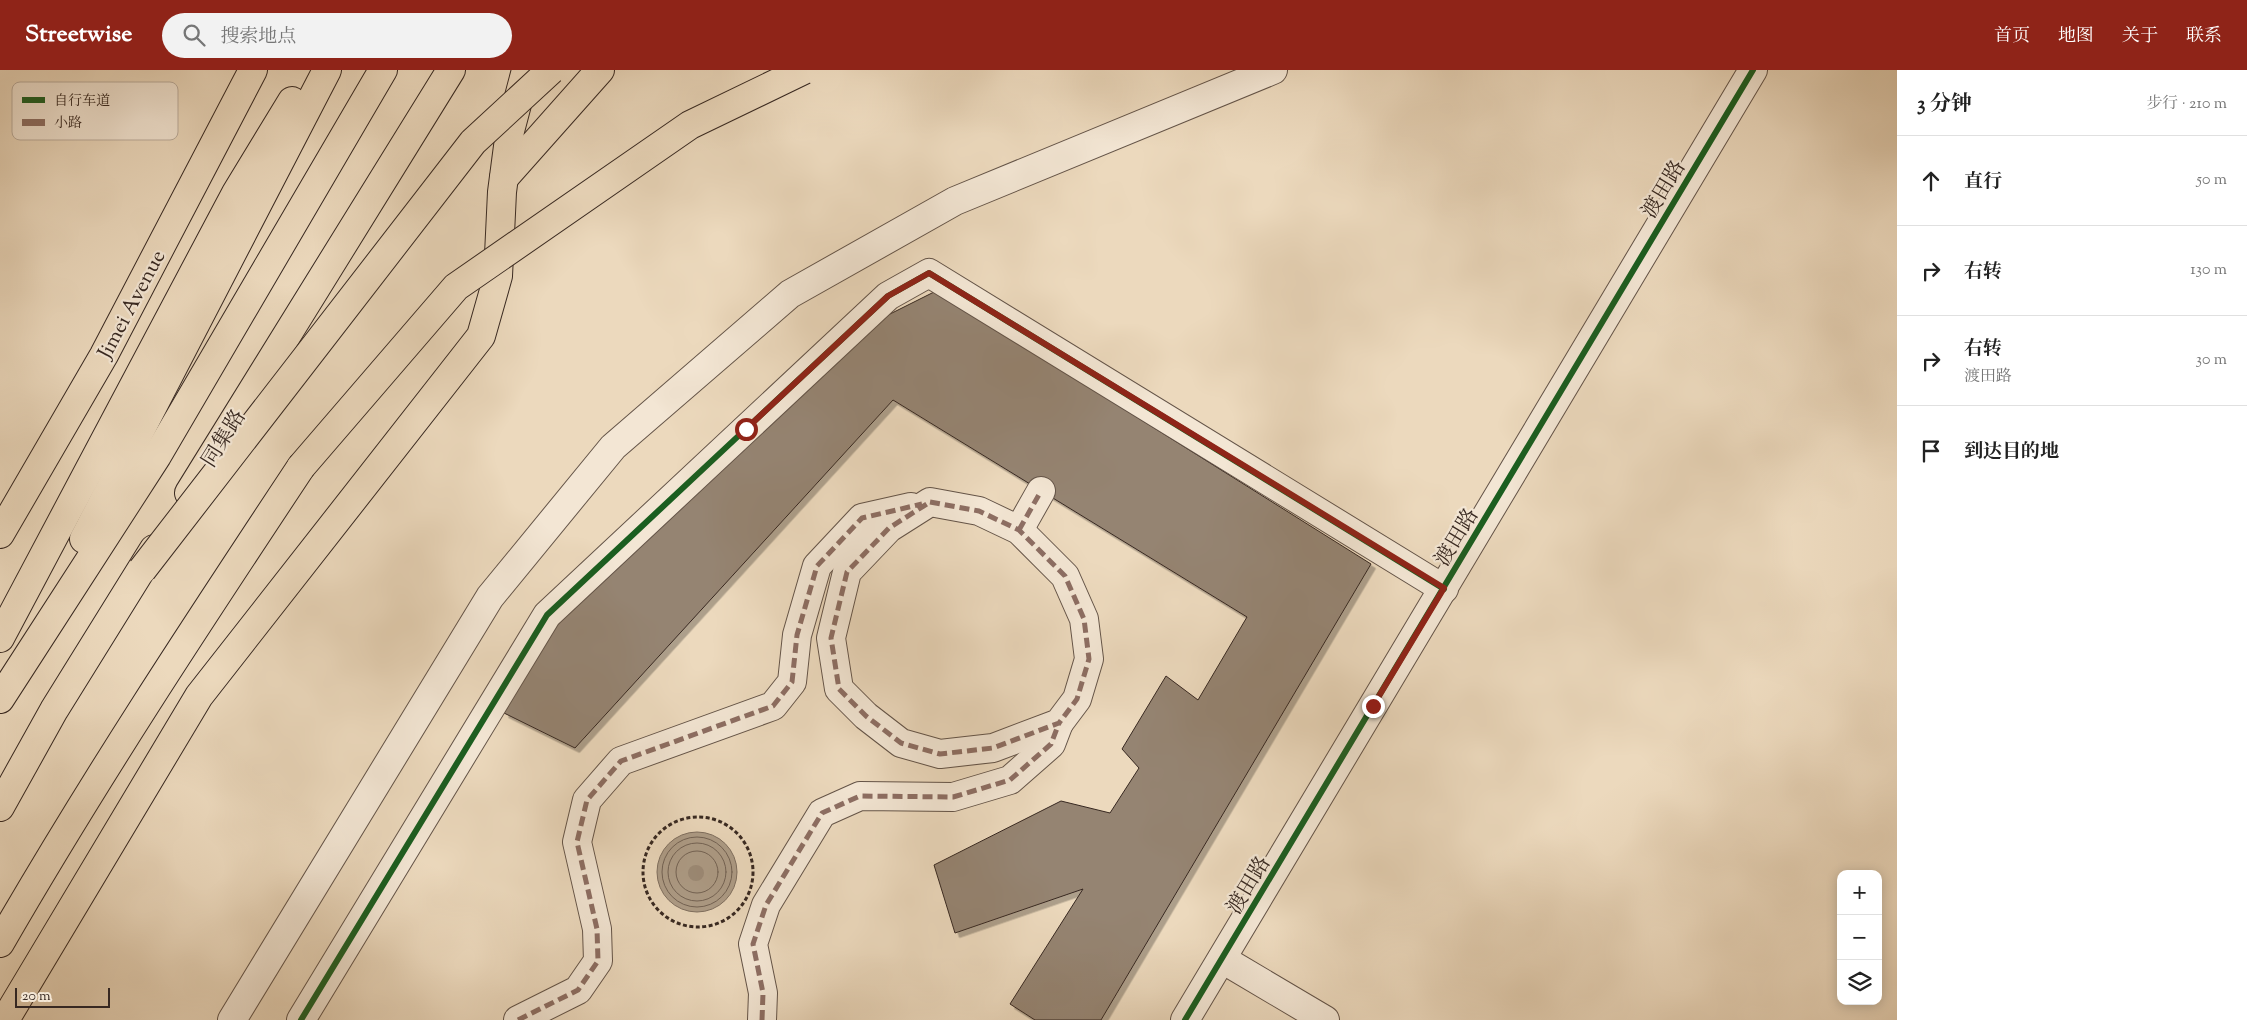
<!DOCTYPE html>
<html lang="zh">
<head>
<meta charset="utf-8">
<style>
  body { margin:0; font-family:"Sorts Mill Goudy","Noto Serif SC",serif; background:#f2f2f2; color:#222 }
  .controls { position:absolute; right:15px; bottom:15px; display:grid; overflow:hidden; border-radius:10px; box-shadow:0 2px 12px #0003 }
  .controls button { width:45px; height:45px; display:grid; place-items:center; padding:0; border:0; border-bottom:1px solid #e0e0e0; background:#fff; color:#222; font:25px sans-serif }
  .scale { position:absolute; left:15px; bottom:12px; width:95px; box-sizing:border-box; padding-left:5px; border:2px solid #372821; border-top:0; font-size:14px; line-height:18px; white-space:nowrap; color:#372821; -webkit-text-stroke:4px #f3e6d4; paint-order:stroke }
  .stop { position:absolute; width:15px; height:15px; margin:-11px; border:4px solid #8f2418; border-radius:50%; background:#fff }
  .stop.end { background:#8f2418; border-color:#fff; box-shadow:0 1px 5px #0008 }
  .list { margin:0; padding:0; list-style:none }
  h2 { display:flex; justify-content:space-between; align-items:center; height:65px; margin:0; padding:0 20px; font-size:21px }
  h2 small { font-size:16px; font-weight:400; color:#767676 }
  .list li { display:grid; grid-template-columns:32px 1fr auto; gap:15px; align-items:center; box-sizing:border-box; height:90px; padding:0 20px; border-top:1px solid #e0e0e0 }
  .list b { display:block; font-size:19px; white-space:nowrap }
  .list p { margin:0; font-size:16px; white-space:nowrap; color:#767676 }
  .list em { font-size:16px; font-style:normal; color:#767676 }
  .icon { flex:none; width:28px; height:28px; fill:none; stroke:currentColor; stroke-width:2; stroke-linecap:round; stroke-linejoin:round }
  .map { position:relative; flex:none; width:1897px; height:950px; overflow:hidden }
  header { display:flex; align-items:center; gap:30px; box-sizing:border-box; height:70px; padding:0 25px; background:#8f2418; color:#fff }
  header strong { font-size:24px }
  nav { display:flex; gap:28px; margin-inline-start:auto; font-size:18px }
  .search { width:350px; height:45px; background:#f2f2f2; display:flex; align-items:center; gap:12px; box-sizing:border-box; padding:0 18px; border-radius:28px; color:#767676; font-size:19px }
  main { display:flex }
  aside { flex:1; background:#fff }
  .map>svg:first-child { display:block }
  .water { fill:#ae9d88; stroke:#7e6e5f }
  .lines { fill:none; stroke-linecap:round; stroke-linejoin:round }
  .shore { stroke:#726254; stroke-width:1 }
  .building { fill:#958472; stroke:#372821; filter:url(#shadow) }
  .minor-casing { stroke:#645448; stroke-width:30 }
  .major-casing { stroke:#372821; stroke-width:30 }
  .highway-casing { stroke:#372821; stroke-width:30 }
  .path { stroke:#372821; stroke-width:3; stroke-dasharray:4 2.5; stroke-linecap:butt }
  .minor { stroke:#f3e6d4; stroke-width:28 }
  .major { stroke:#ecd9bd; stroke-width:28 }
  .highway { stroke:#ecd9bd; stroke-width:28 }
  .highway-bridge-casing { stroke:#372821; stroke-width:30; stroke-linecap:butt }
  .highway-bridge { stroke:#ecd9bd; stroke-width:28 }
  .quiet { stroke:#8d6e63; stroke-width:5; stroke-dasharray:10 5; stroke-linecap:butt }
  .cycleway-casing { stroke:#f3e6d4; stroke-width:9 }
  .cycleway { stroke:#1b5e20; stroke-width:6 }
  .tree { fill:#9d8c79 }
  .route { stroke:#8f2418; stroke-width:6 }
  .labels { text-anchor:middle; stroke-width:4.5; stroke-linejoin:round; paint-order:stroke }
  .street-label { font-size:21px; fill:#372821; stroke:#f3e6d4 }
  .key { fill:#f3e6d4; stroke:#bbad9e; stroke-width:1 }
  .key-label { font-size:14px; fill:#372821 }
</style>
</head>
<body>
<header>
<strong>Streetwise</strong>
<div class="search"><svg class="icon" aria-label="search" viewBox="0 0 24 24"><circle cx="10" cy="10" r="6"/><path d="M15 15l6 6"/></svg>搜索地点</div>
<nav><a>首页</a><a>地图</a><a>关于</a><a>联系</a></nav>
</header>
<main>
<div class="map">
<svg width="1897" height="950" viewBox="0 0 1897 950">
  <defs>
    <filter id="shadow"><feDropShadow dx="4.5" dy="4.5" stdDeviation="0" flood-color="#0004"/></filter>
  </defs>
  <rect width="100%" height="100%" fill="#ecd9bd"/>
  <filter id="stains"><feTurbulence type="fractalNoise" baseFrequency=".004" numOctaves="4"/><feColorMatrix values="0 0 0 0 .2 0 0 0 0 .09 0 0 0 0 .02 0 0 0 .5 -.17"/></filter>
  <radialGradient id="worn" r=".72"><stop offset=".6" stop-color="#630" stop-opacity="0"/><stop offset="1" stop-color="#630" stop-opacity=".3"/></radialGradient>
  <circle class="water" cx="697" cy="802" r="40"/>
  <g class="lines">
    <g class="shore">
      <circle cx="697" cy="802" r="35"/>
      <circle cx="697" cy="802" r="29"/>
      <circle cx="697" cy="802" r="21"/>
    </g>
  </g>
  <path class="building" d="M 936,221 L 1371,494 L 1101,950 L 1035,950 L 1010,934 L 1083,819 L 955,863 L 934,795 L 1061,731 L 1110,743 L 1139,698 L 1122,679 L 1166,606 L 1198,630 L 1247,547 L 893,330 L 575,678 L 504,643 L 558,549 L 874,252 Z"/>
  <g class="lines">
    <g class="minor-casing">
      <g id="minor">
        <path d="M 930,432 L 979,441 L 1019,460 L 1065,506 L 1084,549 L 1089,589 L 1077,629 L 1059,653 L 993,678 L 940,684 L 901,673 L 866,646 L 839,619 L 831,568 L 847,502 L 889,458 Z"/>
        <path d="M 1019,460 L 1041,421"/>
        <path d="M 1222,889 L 1325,950"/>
        <path d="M 232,950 L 490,527 L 613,377 L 790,224 L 955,131 L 1273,0"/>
        <path d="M 301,950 L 547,545 L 888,226 L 929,203 L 1444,519"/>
        <path d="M 518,950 L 578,920 L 598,891 L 597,859 L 577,772 L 587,730 L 621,691 L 773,636 L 792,612 L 797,565 L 817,496 L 862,448 L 911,437"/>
        <path d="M 762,950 L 763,923 L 753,874 L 766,835 L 822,743 L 860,726 L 953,727 L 1010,710 L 1051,674 L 1059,653"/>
        <path d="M 1185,950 L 1753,0"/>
      </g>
    </g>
    <g class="major-casing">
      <g id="major">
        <path d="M 504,108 L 600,0"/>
        <path d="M 0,464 L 104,285 L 253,0"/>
        <path d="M 5,950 L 199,626 L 481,266 L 498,206 L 502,122 L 510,61 L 526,0"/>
      </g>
    </g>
    <g class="highway-casing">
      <g id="highway">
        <path d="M 189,423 L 451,0"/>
        <path d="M 84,469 L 327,0"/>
        <path d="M 0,568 L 236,123 L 292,31"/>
        <path d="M 0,629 L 157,386 L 383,0"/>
        <path d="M 0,737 L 54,640 L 154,479"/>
        <path d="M 0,873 C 94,710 197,554 301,397"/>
      </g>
    </g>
    <circle class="path" cx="698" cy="802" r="55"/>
    <use href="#minor" class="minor"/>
    <use href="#major" class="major"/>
    <use href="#highway" class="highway"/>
    <g class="highway-bridge-casing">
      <g id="highway-bridge">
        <path d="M 301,397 L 456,217 L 690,55 L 804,0"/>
        <path d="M 142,500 L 473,72 L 551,0"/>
      </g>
    </g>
    <use href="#highway-bridge" class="highway-bridge"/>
    <g class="quiet">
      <path d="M 930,432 L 979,441 L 1019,460 L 1065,506 L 1084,549 L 1089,589 L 1077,629 L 1059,653 L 993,678 L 940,684 L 901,673 L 866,646 L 839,619 L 831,568 L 847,502 L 889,458 Z"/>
      <path d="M 1019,460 L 1041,421"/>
      <path d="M 518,950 L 578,920 L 598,891 L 597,859 L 577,772 L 587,730 L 621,691 L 773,636 L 792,612 L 797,565 L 817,496 L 862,448 L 922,434"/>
      <path d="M 762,950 L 763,923 L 753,874 L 766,835 L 822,743 L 860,726 L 953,727 L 1010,710 L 1051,674 L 1059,653"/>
    </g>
    <g class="cycleway-casing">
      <g id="cycleway">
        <path d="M 301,950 L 547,545 L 888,226 L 929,203 L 1444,519"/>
        <path d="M 1185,950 L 1753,0"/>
      </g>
    </g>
    <use href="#cycleway" class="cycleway"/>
  </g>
  <circle class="tree" cx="696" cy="803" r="8"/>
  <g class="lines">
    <path class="route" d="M 746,359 L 888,226 L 929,203 L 1444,518 L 1373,636"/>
  </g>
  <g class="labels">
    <g class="street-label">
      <text transform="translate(1663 119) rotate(-59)" y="7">渡田路</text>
      <text transform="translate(131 234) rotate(-62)" y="7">Jimei Avenue</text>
      <text transform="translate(223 368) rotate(-58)" y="7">同集路</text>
      <text transform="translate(1456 467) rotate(-59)" y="7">渡田路</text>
      <text transform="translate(1248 815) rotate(-59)" y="7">渡田路</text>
    </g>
  </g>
  <rect x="12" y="12" width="166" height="58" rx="8" class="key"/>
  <rect x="22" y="27" width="23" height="6" fill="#1b5e20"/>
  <rect x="22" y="49" width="23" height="7" fill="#8d6e63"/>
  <g class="key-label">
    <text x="54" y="35">自行车道</text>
    <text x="54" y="57">小路</text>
  </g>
  <rect width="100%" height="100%" filter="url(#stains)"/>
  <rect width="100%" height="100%" fill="url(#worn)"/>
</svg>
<div class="controls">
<button>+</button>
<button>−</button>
<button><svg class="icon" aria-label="layers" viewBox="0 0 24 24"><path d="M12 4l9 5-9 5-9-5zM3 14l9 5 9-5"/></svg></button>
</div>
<div class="scale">20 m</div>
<div class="stop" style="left:746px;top:359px"></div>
<div class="stop end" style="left:1373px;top:636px"></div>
</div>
<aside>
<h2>3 分钟<small>步行 · 210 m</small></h2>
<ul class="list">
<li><svg class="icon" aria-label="ahead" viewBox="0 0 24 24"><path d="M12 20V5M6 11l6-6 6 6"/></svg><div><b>直行</b></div><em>50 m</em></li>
<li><svg class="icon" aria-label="right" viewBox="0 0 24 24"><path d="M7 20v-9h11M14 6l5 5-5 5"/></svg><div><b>右转</b></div><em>130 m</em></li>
<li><svg class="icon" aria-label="right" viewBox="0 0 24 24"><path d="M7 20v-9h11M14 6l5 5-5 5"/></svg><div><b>右转</b><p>渡田路</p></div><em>30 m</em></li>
<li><svg class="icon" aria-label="arrive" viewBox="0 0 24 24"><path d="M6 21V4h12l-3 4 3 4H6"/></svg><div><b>到达目的地</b></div></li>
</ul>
</aside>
</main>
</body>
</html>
